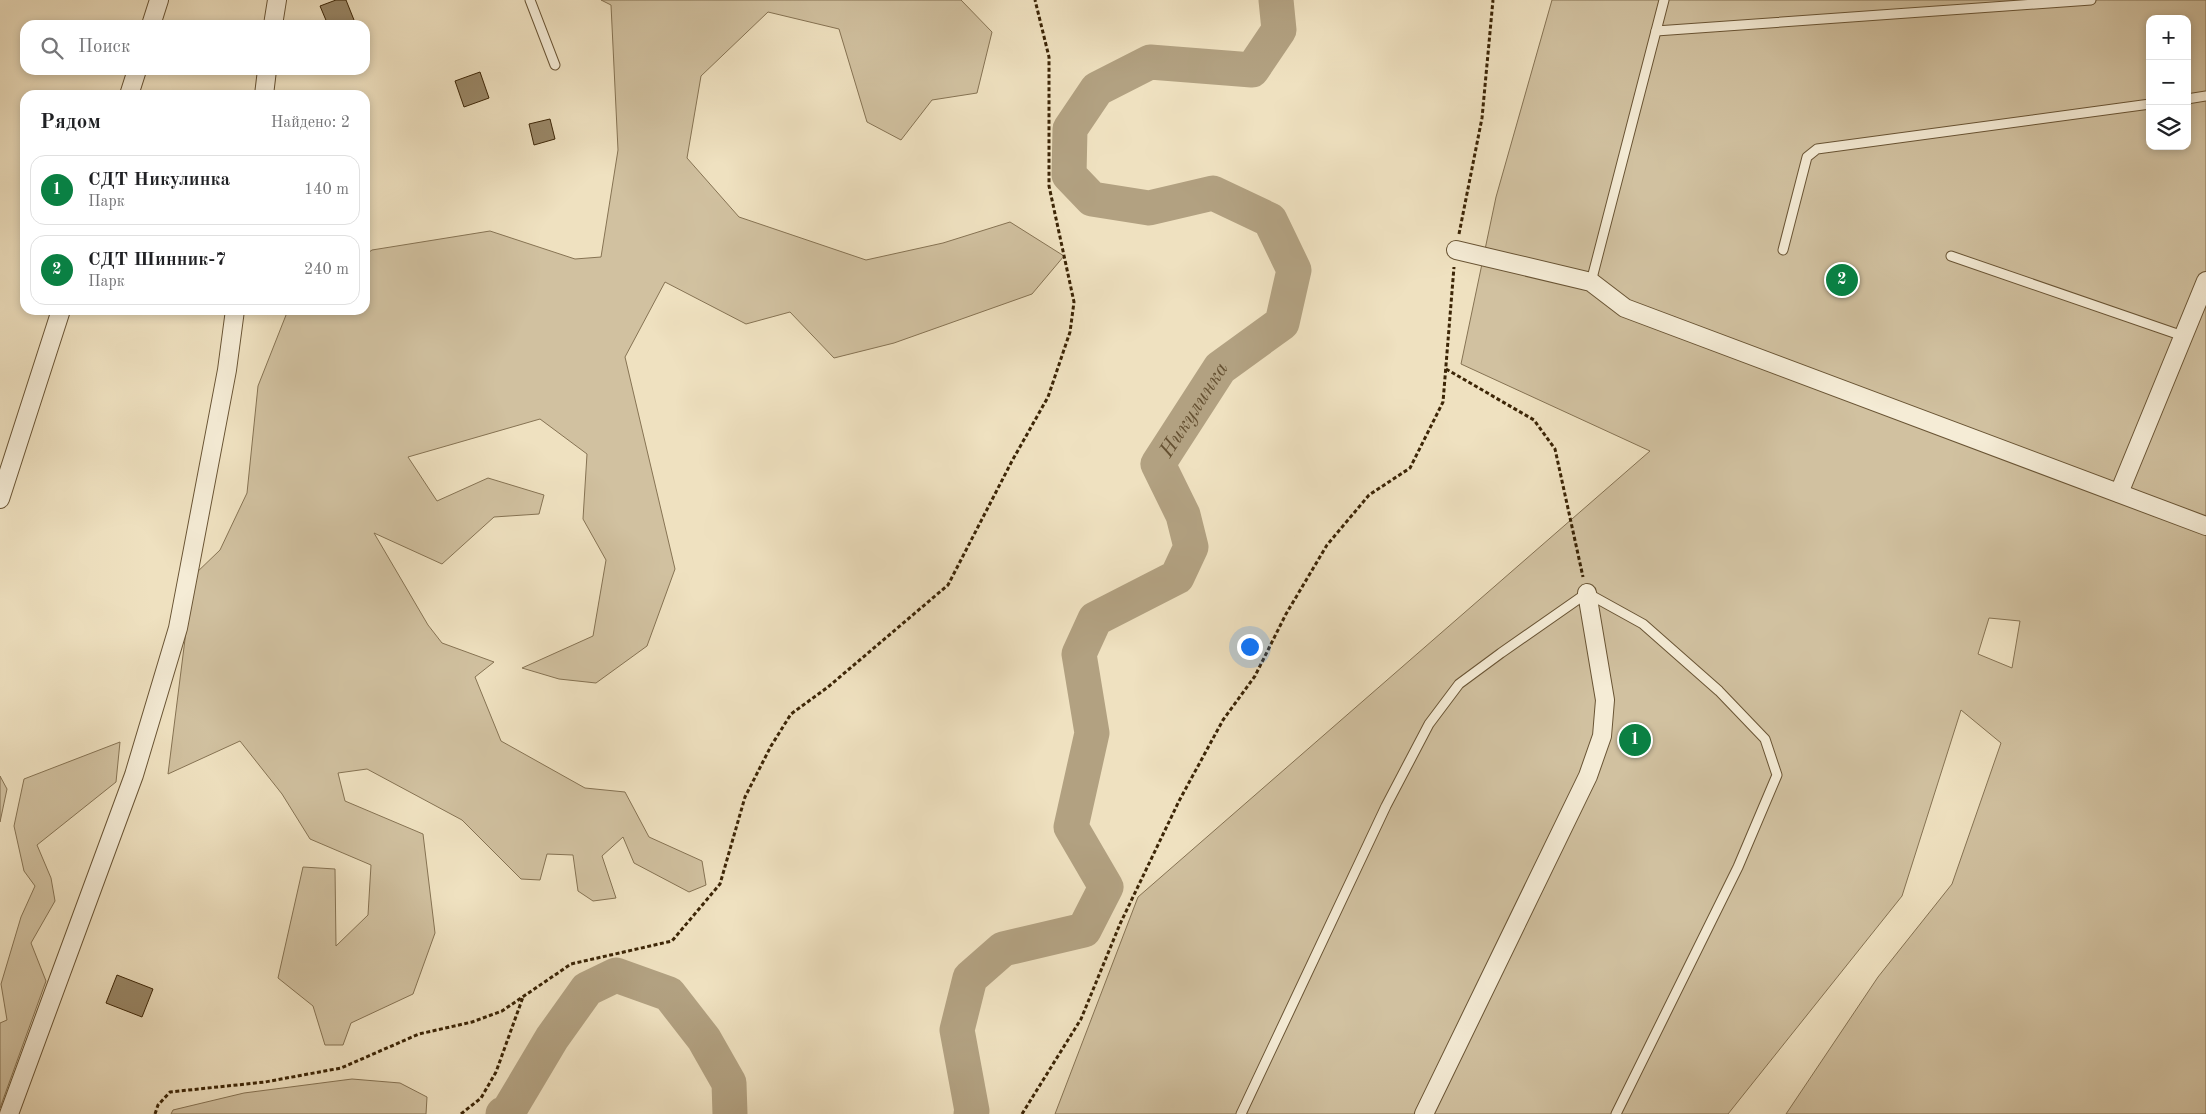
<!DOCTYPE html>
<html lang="ru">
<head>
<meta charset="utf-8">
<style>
  body { margin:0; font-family:"Old Standard TT",serif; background:#f2f2f2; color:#202124 }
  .controls { position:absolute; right:15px; top:15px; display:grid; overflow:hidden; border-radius:10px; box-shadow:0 2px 8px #0003 }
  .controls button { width:45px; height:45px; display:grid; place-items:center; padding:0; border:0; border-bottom:1px solid #e0e0e0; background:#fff; color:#202124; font:25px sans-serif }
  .you { position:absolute; left:1249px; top:646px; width:18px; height:18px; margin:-12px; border:4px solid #fff; border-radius:50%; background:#1a73e8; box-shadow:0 0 0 8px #1a73e833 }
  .badge { display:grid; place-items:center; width:32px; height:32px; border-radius:50%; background:#0b8043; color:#fff; font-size:16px; font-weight:700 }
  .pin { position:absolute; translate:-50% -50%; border:2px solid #fff; box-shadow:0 1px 5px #0006 }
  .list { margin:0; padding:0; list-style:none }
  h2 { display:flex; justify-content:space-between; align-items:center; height:65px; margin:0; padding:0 20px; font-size:21px }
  h2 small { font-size:16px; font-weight:400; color:#757577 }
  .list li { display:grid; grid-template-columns:32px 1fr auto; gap:15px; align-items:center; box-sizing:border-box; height:70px; margin:0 10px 10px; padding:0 10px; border:1px solid #e0e0e0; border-radius:15px }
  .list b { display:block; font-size:19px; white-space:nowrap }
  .list p { margin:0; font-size:16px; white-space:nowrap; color:#757577 }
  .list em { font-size:16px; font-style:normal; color:#757577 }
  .icon { flex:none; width:28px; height:28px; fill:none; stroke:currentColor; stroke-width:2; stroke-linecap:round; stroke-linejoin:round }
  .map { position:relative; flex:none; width:2206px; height:1114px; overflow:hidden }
  .search { position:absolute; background:#fff; box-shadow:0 2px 8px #0003; left:20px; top:20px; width:350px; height:55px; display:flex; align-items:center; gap:12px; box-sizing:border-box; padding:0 18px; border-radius:15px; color:#757577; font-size:19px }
  .panel { position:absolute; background:#fff; box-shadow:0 2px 8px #0003; left:20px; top:90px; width:350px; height:225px; border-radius:15px }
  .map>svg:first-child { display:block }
  .green { fill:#d1c1a0; stroke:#867353; fill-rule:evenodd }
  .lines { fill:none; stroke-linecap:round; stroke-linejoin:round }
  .river { stroke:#b2a181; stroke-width:35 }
  .building { fill:#998767; stroke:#3c2506 }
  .lane-casing { stroke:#695434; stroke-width:11 }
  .street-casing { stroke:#695434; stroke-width:20 }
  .path { stroke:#3c2506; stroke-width:3; stroke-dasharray:4 2.5; stroke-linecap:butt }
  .lane { stroke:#f5ecd6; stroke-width:9 }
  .street { stroke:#f5ecd6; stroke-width:18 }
  .labels { text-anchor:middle; stroke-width:4; stroke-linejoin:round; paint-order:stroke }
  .water-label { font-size:21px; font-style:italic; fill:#655031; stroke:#f5ecd6 }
</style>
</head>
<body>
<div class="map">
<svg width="2206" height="1114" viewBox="0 0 2206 1114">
  <rect width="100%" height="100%" fill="#efe1c0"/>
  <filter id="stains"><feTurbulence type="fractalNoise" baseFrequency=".004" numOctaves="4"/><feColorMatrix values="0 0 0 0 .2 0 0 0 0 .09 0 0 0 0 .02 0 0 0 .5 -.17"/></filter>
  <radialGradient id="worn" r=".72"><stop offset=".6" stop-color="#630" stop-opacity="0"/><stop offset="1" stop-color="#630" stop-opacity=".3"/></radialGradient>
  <g class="green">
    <path d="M 601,0 L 961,0 L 992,32 L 977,93 L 932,100 L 901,140 L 867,122 L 839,29 L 768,12 L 701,76 L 687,158 L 739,217 L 866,260 L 943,243 L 1010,222 L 1064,256 L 1032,294 L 894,343 L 834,358 L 790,312 L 746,324 L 665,282 L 625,357 L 675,569 L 647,646 L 596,683 L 559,679 L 522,668 L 593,636 L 606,560 L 583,519 L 587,454 L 540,419 L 408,457 L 437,501 L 488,478 L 544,495 L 539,514 L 494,517 L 442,564 L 374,533 L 428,625 L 442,643 L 494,662 L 475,677 L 501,741 L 585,788 L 625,792 L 649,837 L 702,861 L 706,885 L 689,892 L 634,863 L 623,837 L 602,856 L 616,898 L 593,901 L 578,891 L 573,855 L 547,854 L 540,880 L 521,879 L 462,820 L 367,769 L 338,773 L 345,801 L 423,834 L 435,933 L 413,994 L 351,1023 L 343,1045 L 325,1045 L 313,1006 L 278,978 L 303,867 L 335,869 L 336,946 L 368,915 L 371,865 L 310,839 L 282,794 L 240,741 L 168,774 L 193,576 L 220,550 L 247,493 L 258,386 L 288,310 L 365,310 L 365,255 L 372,250 L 490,231 L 575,259 L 601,257 L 618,150 L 611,5 Z"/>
    <path d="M 1552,0 L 2206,0 L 2206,1114 L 1786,1114 L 1878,977 L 1952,884 L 2001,743 L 1961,710 L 1902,896 L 1728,1114 L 1055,1114 L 1138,897 L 1650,451 L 1461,364 L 1496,197 ZM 2150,19 L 2187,19 L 2187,146 L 2150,146 ZM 1989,618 L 2020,621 L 2012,668 L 1978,654 Z"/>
    <path d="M 120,742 L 116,782 L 37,845 L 51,878 L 55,901 L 31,943 L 46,981 L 0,1108 L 0,1023 L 7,1020 L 1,984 L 21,917 L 35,886 L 24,871 L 14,826 L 24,779 Z"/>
    <path d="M 0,776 L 7,789 L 0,822 Z"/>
    <path d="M 352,1079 L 400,1083 L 427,1097 L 426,1114 L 171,1114 L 173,1110 L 244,1093 Z"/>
  </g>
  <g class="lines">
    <g class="river">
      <path d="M 503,1114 L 508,1112 L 552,1038 L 587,989 L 616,975 L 669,994 L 704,1039 L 729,1083 L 730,1114"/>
      <path id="s1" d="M 971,1114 L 972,1111 L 957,1030 L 970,978 L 1003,949 L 1084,930 L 1106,887 L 1071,827 L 1092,733 L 1079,654 L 1095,619 L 1177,577 L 1191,547 L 1183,515 L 1158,464 L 1220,368 L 1282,323 L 1294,270 L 1270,220 L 1213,193 L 1149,208 L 1092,199 L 1069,175 L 1070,129 L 1097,89 L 1150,62 L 1252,70 L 1279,30 L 1276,0"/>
    </g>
  </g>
  <g class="building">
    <path d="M 336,0 L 346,0 L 356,25 L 328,25 L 320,6 Z"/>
    <path d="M 480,72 L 489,98 L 464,107 L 455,81 Z"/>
    <path d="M 550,119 L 555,139 L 534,145 L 529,124 Z"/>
    <path d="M 117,975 L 153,989 L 142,1017 L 106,1003 Z"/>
  </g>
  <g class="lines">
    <g class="lane-casing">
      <g id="lane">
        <path d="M 530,0 L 555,65"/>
        <path d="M 1656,31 L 2091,0"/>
        <path d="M 2187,99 L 2206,96"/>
        <path d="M 1783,250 L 1807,157 L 1817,149 L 2150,104"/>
        <path d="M 1951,256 L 2183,336"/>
        <path d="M 1591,282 L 1664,0"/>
        <path d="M 1241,1114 L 1386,806 L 1429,724 L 1459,684 L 1501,653 L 1587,593 L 1643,624 L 1719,691 L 1765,739 L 1777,775 L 1738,867 L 1616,1114"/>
      </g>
    </g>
    <g class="street-casing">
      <g id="street">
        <path d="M 151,25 L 159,0"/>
        <path d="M 273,25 L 277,0"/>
        <path d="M 129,95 L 137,70"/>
        <path d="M 264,95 L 267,70"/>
        <path d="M 1456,250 L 1591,282 L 1625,308 L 2206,526"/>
        <path d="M 2119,493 L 2206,281"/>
        <path d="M 0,499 L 61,310"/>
        <path d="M 9,1114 L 134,775 L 178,628 L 227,370 L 235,310"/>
        <path d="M 1424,1114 L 1588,776 L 1602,736 L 1605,700 L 1587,593"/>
      </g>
    </g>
    <g class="path">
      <path d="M 1459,234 L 1482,118 L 1493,0"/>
      <path d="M 1446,369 L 1534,420 L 1555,449 L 1583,577"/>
      <path d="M 155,1114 L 158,1105 L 170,1092 L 265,1082 L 341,1068 L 419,1034 L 472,1022 L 502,1011 L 571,964 L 672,941 L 720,884 L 745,797 L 771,746 L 791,714 L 828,687 L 948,585 L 1012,461 L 1048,397 L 1070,332 L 1074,302 L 1049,186 L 1049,57 L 1035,0"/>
      <path d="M 461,1114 L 481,1098 L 496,1072 L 523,997"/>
      <path d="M 1022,1114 L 1081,1019 L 1120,924 L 1179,801 L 1223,720 L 1255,676 L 1286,614 L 1327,545 L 1369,495 L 1410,468 L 1443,402 L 1454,267"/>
    </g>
    <use href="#lane" class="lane"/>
    <use href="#street" class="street"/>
  </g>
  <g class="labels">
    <g class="water-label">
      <text dy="7" stroke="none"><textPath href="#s1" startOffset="879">Никулинка</textPath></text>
    </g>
  </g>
  <rect width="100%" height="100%" filter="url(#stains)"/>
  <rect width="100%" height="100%" fill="url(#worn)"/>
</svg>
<div class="controls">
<button>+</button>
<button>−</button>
<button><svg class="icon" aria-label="layers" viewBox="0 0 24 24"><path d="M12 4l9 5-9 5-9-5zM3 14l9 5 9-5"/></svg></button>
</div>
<div class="you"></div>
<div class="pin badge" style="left:1635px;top:740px">1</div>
<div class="pin badge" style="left:1842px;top:280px">2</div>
<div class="search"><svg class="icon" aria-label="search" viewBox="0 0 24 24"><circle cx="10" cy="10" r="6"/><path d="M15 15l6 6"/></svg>Поиск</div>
<section class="panel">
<h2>Рядом<small>Найдено: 2</small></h2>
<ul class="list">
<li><span class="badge">1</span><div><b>СДТ Никулинка</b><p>Парк</p></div><em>140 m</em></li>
<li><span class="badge">2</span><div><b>СДТ Шинник-7</b><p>Парк</p></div><em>240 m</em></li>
</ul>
</section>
</div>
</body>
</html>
